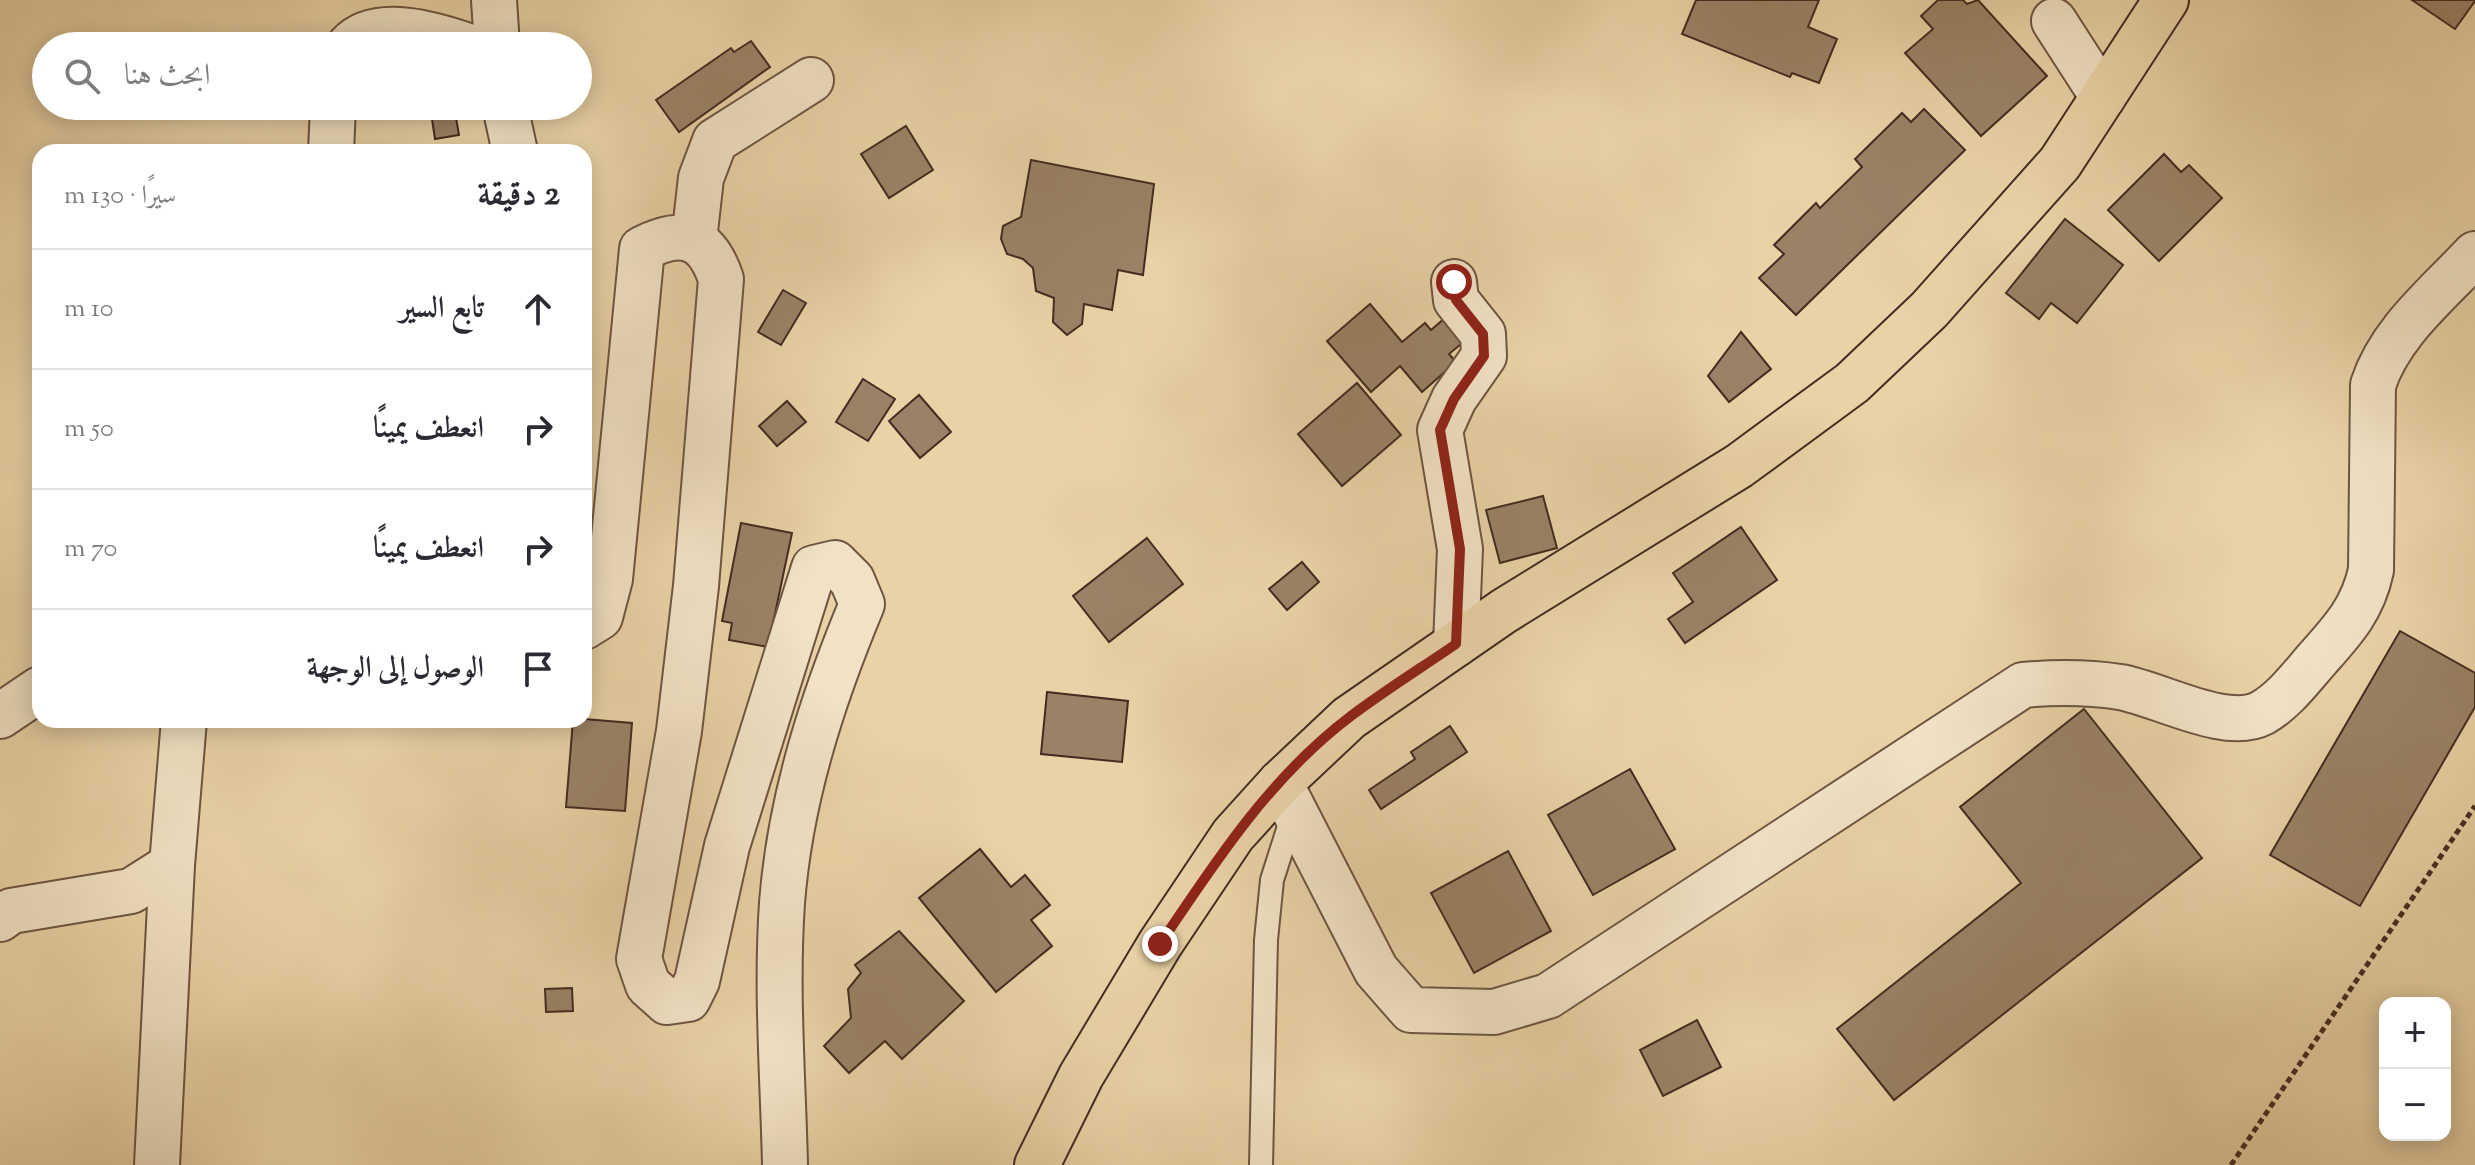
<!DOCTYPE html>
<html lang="ar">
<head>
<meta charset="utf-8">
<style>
  body { margin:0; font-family:"Sorts Mill Goudy",Amiri,serif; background:#f7f7f7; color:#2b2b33; direction:rtl }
  .controls { position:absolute; right:24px; bottom:24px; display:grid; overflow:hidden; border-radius:16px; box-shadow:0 4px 20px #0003 }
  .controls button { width:72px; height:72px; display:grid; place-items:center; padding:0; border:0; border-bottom:2px solid #e1e1e2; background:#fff; color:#2b2b33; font:40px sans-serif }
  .stop { position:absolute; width:24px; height:24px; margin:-18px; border:6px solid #8f2418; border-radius:50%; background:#fff }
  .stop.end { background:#8f2418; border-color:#fff; box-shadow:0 2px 8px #0008 }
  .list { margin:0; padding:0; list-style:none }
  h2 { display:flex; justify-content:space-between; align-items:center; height:104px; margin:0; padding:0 32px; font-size:34px }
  h2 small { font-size:26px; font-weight:400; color:#7c7c81 }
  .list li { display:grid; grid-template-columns:52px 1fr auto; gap:24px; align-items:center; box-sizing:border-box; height:120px; padding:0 32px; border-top:2px solid #e1e1e2 }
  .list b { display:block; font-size:30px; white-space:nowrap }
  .list em { font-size:26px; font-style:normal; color:#7c7c81 }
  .icon { flex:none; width:44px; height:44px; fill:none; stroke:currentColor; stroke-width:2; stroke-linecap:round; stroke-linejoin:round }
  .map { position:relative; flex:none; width:2475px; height:1165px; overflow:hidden; direction:ltr }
  .search { position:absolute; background:#fff; box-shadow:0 4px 20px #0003; left:32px; top:32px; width:560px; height:88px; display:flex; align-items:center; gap:20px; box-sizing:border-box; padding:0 28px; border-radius:44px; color:#7c7c81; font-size:30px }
  .panel { position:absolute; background:#fff; box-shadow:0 4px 20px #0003; left:32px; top:144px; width:560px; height:584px; border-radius:24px; direction:rtl }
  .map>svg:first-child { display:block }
  .building { fill:#9a8266; stroke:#452b21; stroke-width:2 }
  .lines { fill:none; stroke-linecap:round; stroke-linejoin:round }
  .lane-casing { stroke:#6e5542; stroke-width:26 }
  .street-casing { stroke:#6e5542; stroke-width:48 }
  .primary-casing { stroke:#452b21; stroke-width:48 }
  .path { stroke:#452b21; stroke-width:5; stroke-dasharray:6 4; stroke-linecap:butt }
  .lane { stroke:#f1e2c5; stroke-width:22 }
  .street { stroke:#f1e2c5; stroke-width:44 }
  .primary { stroke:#e9d2a6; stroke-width:44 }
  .route { stroke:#8f2418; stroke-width:10 }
</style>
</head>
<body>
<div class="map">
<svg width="2475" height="1165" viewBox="0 0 2475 1165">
  <rect width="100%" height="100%" fill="#e9d2a6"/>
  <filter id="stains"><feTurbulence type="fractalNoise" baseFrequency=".0025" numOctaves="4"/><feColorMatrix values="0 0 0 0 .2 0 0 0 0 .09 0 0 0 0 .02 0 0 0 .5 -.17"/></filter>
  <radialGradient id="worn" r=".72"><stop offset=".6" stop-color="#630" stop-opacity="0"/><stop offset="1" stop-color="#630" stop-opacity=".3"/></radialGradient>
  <g class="building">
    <path d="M 1696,0 L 1819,0 L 1808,27 L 1837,39 L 1819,83 L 1792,73 L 1790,77 L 1682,34 Z"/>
    <path d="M 1938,0 L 1963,0 L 1967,4 L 1978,0 L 2047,76 L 1981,136 L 1905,53 L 1933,29 L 1921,16 Z"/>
    <path d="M 2412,0 L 2475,0 L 2475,1 L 2455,29 Z"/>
    <path d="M 751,41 L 770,67 L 679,132 L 656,100 L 731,48 L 734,52 Z"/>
    <path d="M 430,106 L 454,106 L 459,135 L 435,139 Z"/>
    <path d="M 1924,109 L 1965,150 L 1796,315 L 1759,278 L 1784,254 L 1774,245 L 1816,203 L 1820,208 L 1862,167 L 1855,159 L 1902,113 L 1911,122 Z"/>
    <path d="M 906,126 L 933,170 L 889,198 L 861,154 Z"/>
    <path d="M 2164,154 L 2181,172 L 2189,165 L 2222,198 L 2159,261 L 2108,210 Z"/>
    <path d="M 1031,160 L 1154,184 L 1143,275 L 1118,270 L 1112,310 L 1084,304 L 1082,324 L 1067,335 L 1053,322 L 1054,298 L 1036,291 L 1033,268 L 1023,259 L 1007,254 L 1001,239 L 1003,226 L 1021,217 Z"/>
    <path d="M 2065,219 L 2123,265 L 2077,323 L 2051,303 L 2039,319 L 2006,293 Z"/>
    <path d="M 783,290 L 806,303 L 781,345 L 758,332 Z"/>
    <path d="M 1370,304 L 1402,342 L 1425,323 L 1431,330 L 1453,311 L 1473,334 L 1449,354 L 1456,362 L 1422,392 L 1400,366 L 1371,392 L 1327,341 Z"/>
    <path d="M 1741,332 L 1771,369 L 1729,402 L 1708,376 Z"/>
    <path d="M 863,379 L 895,399 L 868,441 L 836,422 Z"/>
    <path d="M 1357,383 L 1401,435 L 1342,486 L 1298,434 Z"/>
    <path d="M 919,395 L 951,432 L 920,458 L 889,421 Z"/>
    <path d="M 787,401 L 806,422 L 777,446 L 759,426 Z"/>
    <path d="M 1543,496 L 1557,548 L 1500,563 L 1486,510 Z"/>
    <path d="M 741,523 L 792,533 L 768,647 L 729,640 L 732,623 L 722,621 Z"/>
    <path d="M 1741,527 L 1777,580 L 1685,643 L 1668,619 L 1693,602 L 1673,573 Z"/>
    <path d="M 1147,538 L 1183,584 L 1109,642 L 1073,596 Z"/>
    <path d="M 1302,562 L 1319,582 L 1287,610 L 1269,589 Z"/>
    <path d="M 2400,631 L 2475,673 L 2475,707 L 2360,906 L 2270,855 Z"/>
    <path d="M 1047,692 L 1128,701 L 1122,762 L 1041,754 Z"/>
    <path d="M 2084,709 L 2202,858 L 1894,1100 L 1837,1029 L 2021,883 L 1960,807 Z"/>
    <path d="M 584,719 L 632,723 L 625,811 L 566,807 L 573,720 Z"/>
    <path d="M 1450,726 L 1467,752 L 1381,809 L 1369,790 L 1415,759 L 1411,752 Z"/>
    <path d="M 1630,769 L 1675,849 L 1593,895 L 1548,815 Z"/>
    <path d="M 980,849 L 1011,887 L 1025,875 L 1050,905 L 1031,920 L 1052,946 L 996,992 L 919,898 Z"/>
    <path d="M 1508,851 L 1551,931 L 1474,973 L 1431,893 Z"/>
    <path d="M 899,931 L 964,1001 L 902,1059 L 885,1041 L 849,1073 L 824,1046 L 851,1018 L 848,989 L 861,973 L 855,965 Z"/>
    <path d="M 572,988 L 573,1011 L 546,1012 L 545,989 Z"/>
    <path d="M 1697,1020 L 1721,1067 L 1663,1096 L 1640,1050 Z"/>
  </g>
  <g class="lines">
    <g class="lane-casing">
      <path id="lane" d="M 1261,1165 L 1266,940 L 1272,880 L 1293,814"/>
    </g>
    <g class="street-casing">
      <g id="street">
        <path d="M 494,0 L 497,46"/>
        <path d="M 2054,21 L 2103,97"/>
        <path d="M 349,46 C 376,16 436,35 468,46"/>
        <path d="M 505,106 L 515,152"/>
        <path d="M 331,152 L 333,106"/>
        <path d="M 694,240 L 701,178 L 715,141 L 811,80"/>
        <path d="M 1454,282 L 1456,300 L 1483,334 L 1484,356 L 1454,399 L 1440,430 L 1460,549 L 1456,644"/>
        <path d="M 584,627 L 600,617 L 610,579 L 642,249 C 682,228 706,235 721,279 L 696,586 L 679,731 L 639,959 L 648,985 L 667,1002 L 688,999 L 697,981 L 727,846 L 814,568 L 835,563 L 852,580 L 862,604 C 822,700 790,799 782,903 C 776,990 783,1078 785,1165"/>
        <path d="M 0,716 L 40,689"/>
        <path d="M 1280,783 L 1376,970 L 1411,1010 L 1494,1012 L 1548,996 L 2023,685 C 2056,682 2087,682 2120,687 C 2160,694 2226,732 2262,713 C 2285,700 2302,676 2319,657 C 2344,629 2363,608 2371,570 L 2373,385 C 2390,332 2438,294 2475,254"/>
        <path d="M 0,919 L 11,911 L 131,891 L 172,865"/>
        <path d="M 157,1165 L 172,865 L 184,720"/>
      </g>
    </g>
    <g class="primary-casing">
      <path id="primary" d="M 1037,1165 L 1081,1076 L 1160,944 L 1233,835 L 1280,783 L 1349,718 L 1504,611 L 1739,466 L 1852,383 L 1929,310 L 2060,163 L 2166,0"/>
    </g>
    <path class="path" d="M 2231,1165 L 2475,806"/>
    <use href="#lane" class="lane"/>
    <use href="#street" class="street"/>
    <use href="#primary" class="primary"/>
  </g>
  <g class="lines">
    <path class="route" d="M 1160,944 C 1215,862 1270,777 1351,716 C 1384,691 1421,668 1456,644 L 1460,549 L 1440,430 L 1454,399 L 1484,356 L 1483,334 L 1456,300 L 1454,282"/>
  </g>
  <rect width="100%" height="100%" filter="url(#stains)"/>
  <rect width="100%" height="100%" fill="url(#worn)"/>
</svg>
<div class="controls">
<button>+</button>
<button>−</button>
</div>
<div class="stop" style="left:1454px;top:282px"></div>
<div class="stop end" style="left:1160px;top:944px"></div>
<div class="search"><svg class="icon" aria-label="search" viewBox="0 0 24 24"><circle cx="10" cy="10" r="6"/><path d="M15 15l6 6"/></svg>ابحث هنا</div>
<section class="panel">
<h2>2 دقيقة<small>سيرًا · 130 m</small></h2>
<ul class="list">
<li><svg class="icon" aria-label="ahead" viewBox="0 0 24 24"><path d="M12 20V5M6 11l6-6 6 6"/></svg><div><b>تابع السير</b></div><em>10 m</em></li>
<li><svg class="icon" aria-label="right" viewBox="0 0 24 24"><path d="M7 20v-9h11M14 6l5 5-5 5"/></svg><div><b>انعطف يمينًا</b></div><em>50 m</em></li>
<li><svg class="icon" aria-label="right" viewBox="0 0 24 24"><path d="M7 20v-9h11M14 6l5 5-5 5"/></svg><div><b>انعطف يمينًا</b></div><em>70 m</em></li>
<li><svg class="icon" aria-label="arrive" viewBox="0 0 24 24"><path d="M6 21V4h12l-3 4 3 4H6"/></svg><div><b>الوصول إلى الوجهة</b></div></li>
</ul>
</section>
</div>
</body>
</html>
